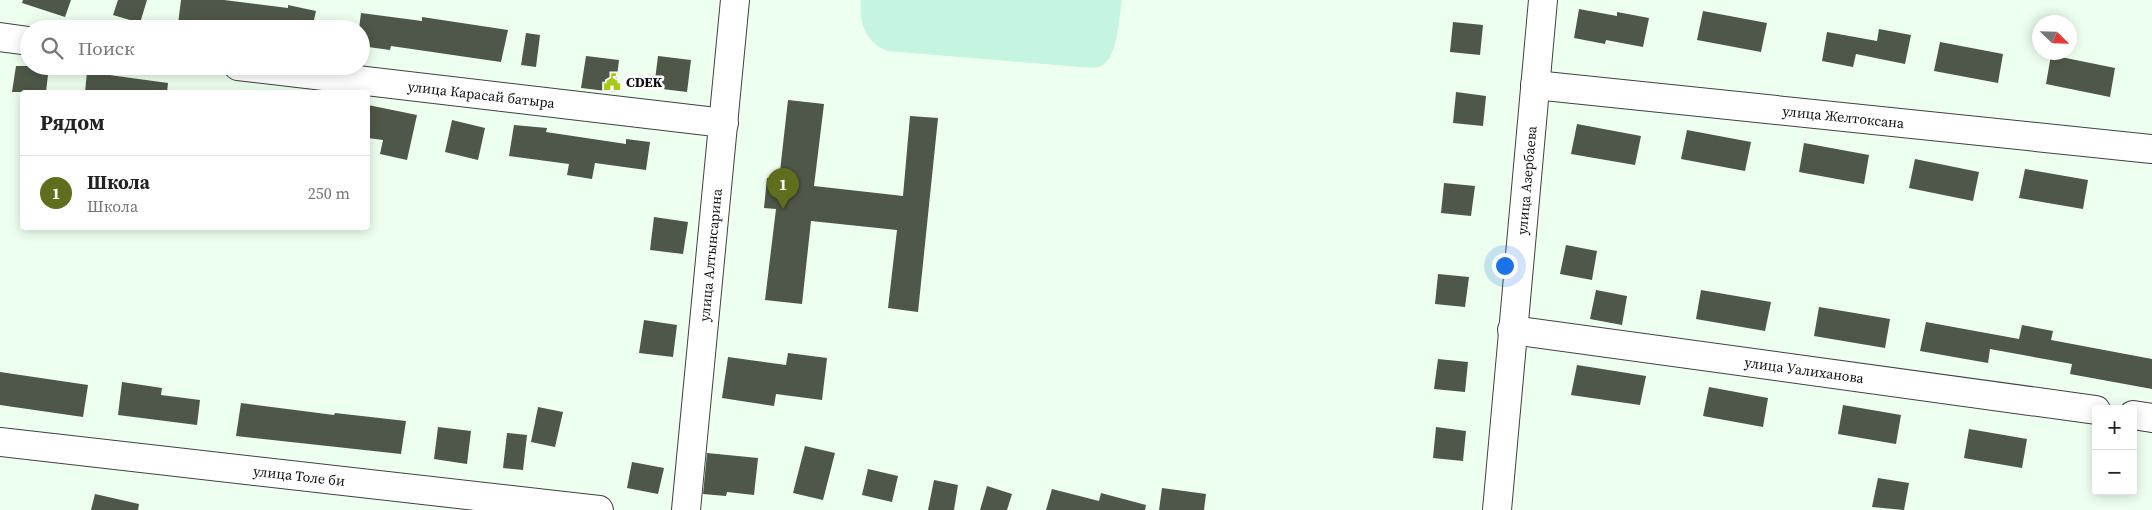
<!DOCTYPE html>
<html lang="ru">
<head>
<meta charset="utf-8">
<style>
  body { margin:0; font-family:"Source Serif 4",serif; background:#f6f6f6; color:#222 }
  .controls { position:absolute; right:15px; bottom:15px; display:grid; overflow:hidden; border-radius:5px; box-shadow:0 2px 12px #0003 }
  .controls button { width:45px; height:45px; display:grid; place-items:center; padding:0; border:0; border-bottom:1px solid #e0e0e0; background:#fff; color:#222; font:25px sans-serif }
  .compass { position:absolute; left:2032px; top:15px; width:45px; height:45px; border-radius:50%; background:#fff; box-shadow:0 2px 12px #0003; rotate:113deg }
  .you { position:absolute; left:1504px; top:265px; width:18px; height:18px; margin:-12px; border:4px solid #fff; border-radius:50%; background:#1a73e8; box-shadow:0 0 0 8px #1a73e833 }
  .badge { display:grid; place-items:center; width:32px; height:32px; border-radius:50%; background:#5e6e1d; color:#fff; font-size:16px; font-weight:700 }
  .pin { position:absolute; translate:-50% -41px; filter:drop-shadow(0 1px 2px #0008) }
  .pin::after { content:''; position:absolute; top:26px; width:18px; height:15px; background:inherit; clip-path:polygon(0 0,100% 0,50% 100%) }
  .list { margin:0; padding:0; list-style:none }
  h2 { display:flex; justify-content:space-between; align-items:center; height:65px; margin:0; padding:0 20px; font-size:21px }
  h2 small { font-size:16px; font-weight:400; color:#767676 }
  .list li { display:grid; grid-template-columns:32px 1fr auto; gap:15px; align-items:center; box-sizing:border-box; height:75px; padding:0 20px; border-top:1px solid #e0e0e0 }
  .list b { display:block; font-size:19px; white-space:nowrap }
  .list p { margin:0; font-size:16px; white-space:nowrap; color:#767676 }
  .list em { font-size:16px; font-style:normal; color:#767676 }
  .icon { flex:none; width:28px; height:28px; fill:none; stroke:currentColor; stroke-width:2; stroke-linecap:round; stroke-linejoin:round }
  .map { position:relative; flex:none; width:2152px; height:510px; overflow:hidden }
  .search { position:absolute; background:#fff; box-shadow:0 2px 12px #0003; left:20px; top:20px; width:350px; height:55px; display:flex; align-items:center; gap:12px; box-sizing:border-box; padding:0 18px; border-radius:28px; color:#767676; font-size:19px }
  .panel { position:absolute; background:#fff; box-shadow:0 2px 12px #0003; left:20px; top:90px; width:350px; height:140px; border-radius:5px }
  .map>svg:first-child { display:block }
  .pitch { fill:#c5f4e0 }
  .building { fill:#4e5748 }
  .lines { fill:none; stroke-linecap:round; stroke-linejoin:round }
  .minor-casing { stroke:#404040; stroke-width:30 }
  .minor { stroke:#fff; stroke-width:28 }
  .labels { text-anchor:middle; stroke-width:5; stroke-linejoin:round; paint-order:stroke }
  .poi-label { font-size:14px; font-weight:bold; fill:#0d0d0d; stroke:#fff; text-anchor:start }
  .street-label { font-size:14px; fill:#0d0d0d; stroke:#fff }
</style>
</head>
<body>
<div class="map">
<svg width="2152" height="510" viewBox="0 0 2152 510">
  <rect width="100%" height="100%" fill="#edffee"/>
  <path class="pitch" d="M 861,0 L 1122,0 C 1119,17 1118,58 1101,66 C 1096,69 1087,67 1081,67 L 887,51 C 865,41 859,23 861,0 Z"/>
  <g class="building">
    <path d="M 23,0 L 71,0 L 65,17 L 22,3 Z"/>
    <path d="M 118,0 L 147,0 L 140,23 L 113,15 Z"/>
    <path d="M 181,0 L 224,0 L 288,8 L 288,5 L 316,11 L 312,29 L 213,29 L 178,24 Z"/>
    <path d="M 1579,9 L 1617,16 L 1617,12 L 1649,18 L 1643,47 L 1606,40 L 1605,44 L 1574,38 Z"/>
    <path d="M 1703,11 L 1767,23 L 1761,52 L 1697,40 Z"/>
    <path d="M 361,13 L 422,21 L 422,17 L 508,30 L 501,62 L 391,46 L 390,50 L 361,46 L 361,29 L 359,29 Z"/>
    <path d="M 1453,22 L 1483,25 L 1480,55 L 1450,52 Z"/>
    <path d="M 1879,29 L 1911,35 L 1905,64 L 1856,54 L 1853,67 L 1822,61 L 1827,32 L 1877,41 Z"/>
    <path d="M 526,33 L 540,35 L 536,67 L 521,65 Z"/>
    <path d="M 1940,42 L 2003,54 L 1998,83 L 1934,71 Z"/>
    <path d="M 2051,55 L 2115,68 L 2110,97 L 2046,84 Z"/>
    <path d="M 586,56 L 619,60 L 615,92 L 581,88 Z"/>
    <path d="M 658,56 L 691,60 L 687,92 L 654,88 Z"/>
    <path d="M 16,66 L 49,66 L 46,92 L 12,92 Z"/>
    <path d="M 87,72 L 168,83 L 167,92 L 85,92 Z"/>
    <path d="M 1456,92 L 1486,96 L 1483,126 L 1453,123 Z"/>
    <path d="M 788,100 L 824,104 L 814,186 L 903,196 L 910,116 L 938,118 L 918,312 L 888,308 L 897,230 L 811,221 L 802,304 L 765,300 L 776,209 L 764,208 L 767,178 L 779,180 Z"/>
    <path d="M 368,105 L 417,115 L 407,160 L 380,154 L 383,140 L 368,138 Z"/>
    <path d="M 452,120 L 485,128 L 478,160 L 445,152 Z"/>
    <path d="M 1577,124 L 1641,136 L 1635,165 L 1571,154 Z"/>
    <path d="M 514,125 L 547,128 L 546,132 L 626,144 L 626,139 L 650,142 L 646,170 L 595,163 L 592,179 L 567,175 L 569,164 L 509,156 Z"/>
    <path d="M 1687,130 L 1751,142 L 1745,171 L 1681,159 Z"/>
    <path d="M 1804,143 L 1869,155 L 1864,184 L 1799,172 Z"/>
    <path d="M 1915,159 L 1979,172 L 1973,201 L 1909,188 Z"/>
    <path d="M 2025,169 L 2088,180 L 2083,209 L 2019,198 Z"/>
    <path d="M 1444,183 L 1475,186 L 1471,216 L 1441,213 Z"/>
    <path d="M 654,217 L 688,222 L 683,254 L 650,250 Z"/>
    <path d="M 1566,245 L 1597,251 L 1592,280 L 1560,274 Z"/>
    <path d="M 1438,274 L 1469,277 L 1465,307 L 1435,304 Z"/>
    <path d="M 1596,290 L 1627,296 L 1622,325 L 1590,319 Z"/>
    <path d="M 1701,290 L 1771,302 L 1765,331 L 1696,319 Z"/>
    <path d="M 1819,307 L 1890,319 L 1885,348 L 1814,336 Z"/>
    <path d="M 644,320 L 677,325 L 673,357 L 639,353 Z"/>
    <path d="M 1926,322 L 2019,339 L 2022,325 L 2053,331 L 2051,340 L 2152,359 L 2152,389 L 2070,374 L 2072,364 L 1990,349 L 1988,363 L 1920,351 Z"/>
    <path d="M 788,353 L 827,358 L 822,400 L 776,394 L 774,406 L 722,398 L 728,357 L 786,365 Z"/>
    <path d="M 1438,359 L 1468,362 L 1465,392 L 1434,389 Z"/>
    <path d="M 1577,365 L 1646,376 L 1640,405 L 1571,395 Z"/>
    <path d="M 0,372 L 88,385 L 83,417 L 0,405 Z"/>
    <path d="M 122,382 L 162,388 L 161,395 L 200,400 L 197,425 L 118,415 Z"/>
    <path d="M 1709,387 L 1768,398 L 1763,427 L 1703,416 Z"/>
    <path d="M 241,403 L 334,415 L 335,413 L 406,421 L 401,454 L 236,436 Z"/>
    <path d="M 1843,405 L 1901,415 L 1896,444 L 1838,434 Z"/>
    <path d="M 538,407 L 563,412 L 555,447 L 531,442 Z"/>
    <path d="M 438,427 L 471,431 L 467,464 L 434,459 Z"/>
    <path d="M 1436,427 L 1466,431 L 1463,461 L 1433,458 Z"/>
    <path d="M 1969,429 L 2027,439 L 2022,468 L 1964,458 Z"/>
    <path d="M 507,433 L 527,435 L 523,470 L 503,468 Z"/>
    <path d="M 805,446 L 835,453 L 823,500 L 793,493 Z"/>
    <path d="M 707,453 L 758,458 L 754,495 L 727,492 L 726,496 L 703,494 Z"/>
    <path d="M 632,462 L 664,468 L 658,494 L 627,488 Z"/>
    <path d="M 868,469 L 898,476 L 892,502 L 862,495 Z"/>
    <path d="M 1878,478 L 1909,483 L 1904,510 L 1872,507 Z"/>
    <path d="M 934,480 L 958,485 L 954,510 L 928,510 Z"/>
    <path d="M 987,486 L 1012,494 L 1007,510 L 980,510 Z"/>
    <path d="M 1162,488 L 1206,494 L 1204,510 L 1159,510 Z"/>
    <path d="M 1052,489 L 1099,501 L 1101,493 L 1146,505 L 1145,510 L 1046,510 Z"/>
    <path d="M 95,494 L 139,504 L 138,510 L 91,510 Z"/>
  </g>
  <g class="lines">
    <g class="minor-casing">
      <g id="minor">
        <path d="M 0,37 L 29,41"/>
        <path id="s1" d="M 238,66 L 724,123"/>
        <path id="s2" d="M 1535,85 L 2152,149"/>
        <path id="s3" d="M 1512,330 L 2096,410"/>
        <path d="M 2133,415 L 2152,418"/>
        <path id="s4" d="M 0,442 L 599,510"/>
        <path id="s5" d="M 686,510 L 735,0"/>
        <path id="s6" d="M 1497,510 L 1543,0"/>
      </g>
    </g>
    <use href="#minor" class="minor"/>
  </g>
  <defs>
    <g id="civic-bare" transform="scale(1.35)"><path d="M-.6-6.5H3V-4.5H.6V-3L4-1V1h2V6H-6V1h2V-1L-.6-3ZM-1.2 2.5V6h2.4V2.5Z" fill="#a8cb17" stroke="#fff" stroke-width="2.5" paint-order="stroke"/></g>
  </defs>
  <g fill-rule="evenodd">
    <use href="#civic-bare" x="612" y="82"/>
  </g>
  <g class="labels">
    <g class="poi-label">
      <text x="626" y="87">CDEK</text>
    </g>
    <g class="street-label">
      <text dy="5" stroke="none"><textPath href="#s1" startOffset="245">улица Карасай батыра</textPath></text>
      <text dy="5" stroke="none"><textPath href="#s2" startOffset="310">улица Желтоксана</textPath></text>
      <text dy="5" stroke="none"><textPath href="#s6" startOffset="331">улица Азербаева</textPath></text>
      <text dy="5" stroke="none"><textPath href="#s5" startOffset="256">улица Алтынсарина</textPath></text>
      <text dy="5" stroke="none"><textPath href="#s3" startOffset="295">улица Уалиханова</textPath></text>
      <text dy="5" stroke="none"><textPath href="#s4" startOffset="301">улица Толе би</textPath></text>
    </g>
  </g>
</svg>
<div class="controls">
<button>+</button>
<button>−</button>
</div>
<svg class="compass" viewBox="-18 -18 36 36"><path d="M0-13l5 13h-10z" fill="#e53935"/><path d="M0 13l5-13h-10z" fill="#767676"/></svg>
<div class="you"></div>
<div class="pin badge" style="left:783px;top:209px">1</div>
<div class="search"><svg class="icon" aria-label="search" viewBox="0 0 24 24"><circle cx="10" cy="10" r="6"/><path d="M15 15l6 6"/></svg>Поиск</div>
<section class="panel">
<h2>Рядом<small></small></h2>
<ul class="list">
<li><span class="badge">1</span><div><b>Школа</b><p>Школа</p></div><em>250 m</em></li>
</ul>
</section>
</div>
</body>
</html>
